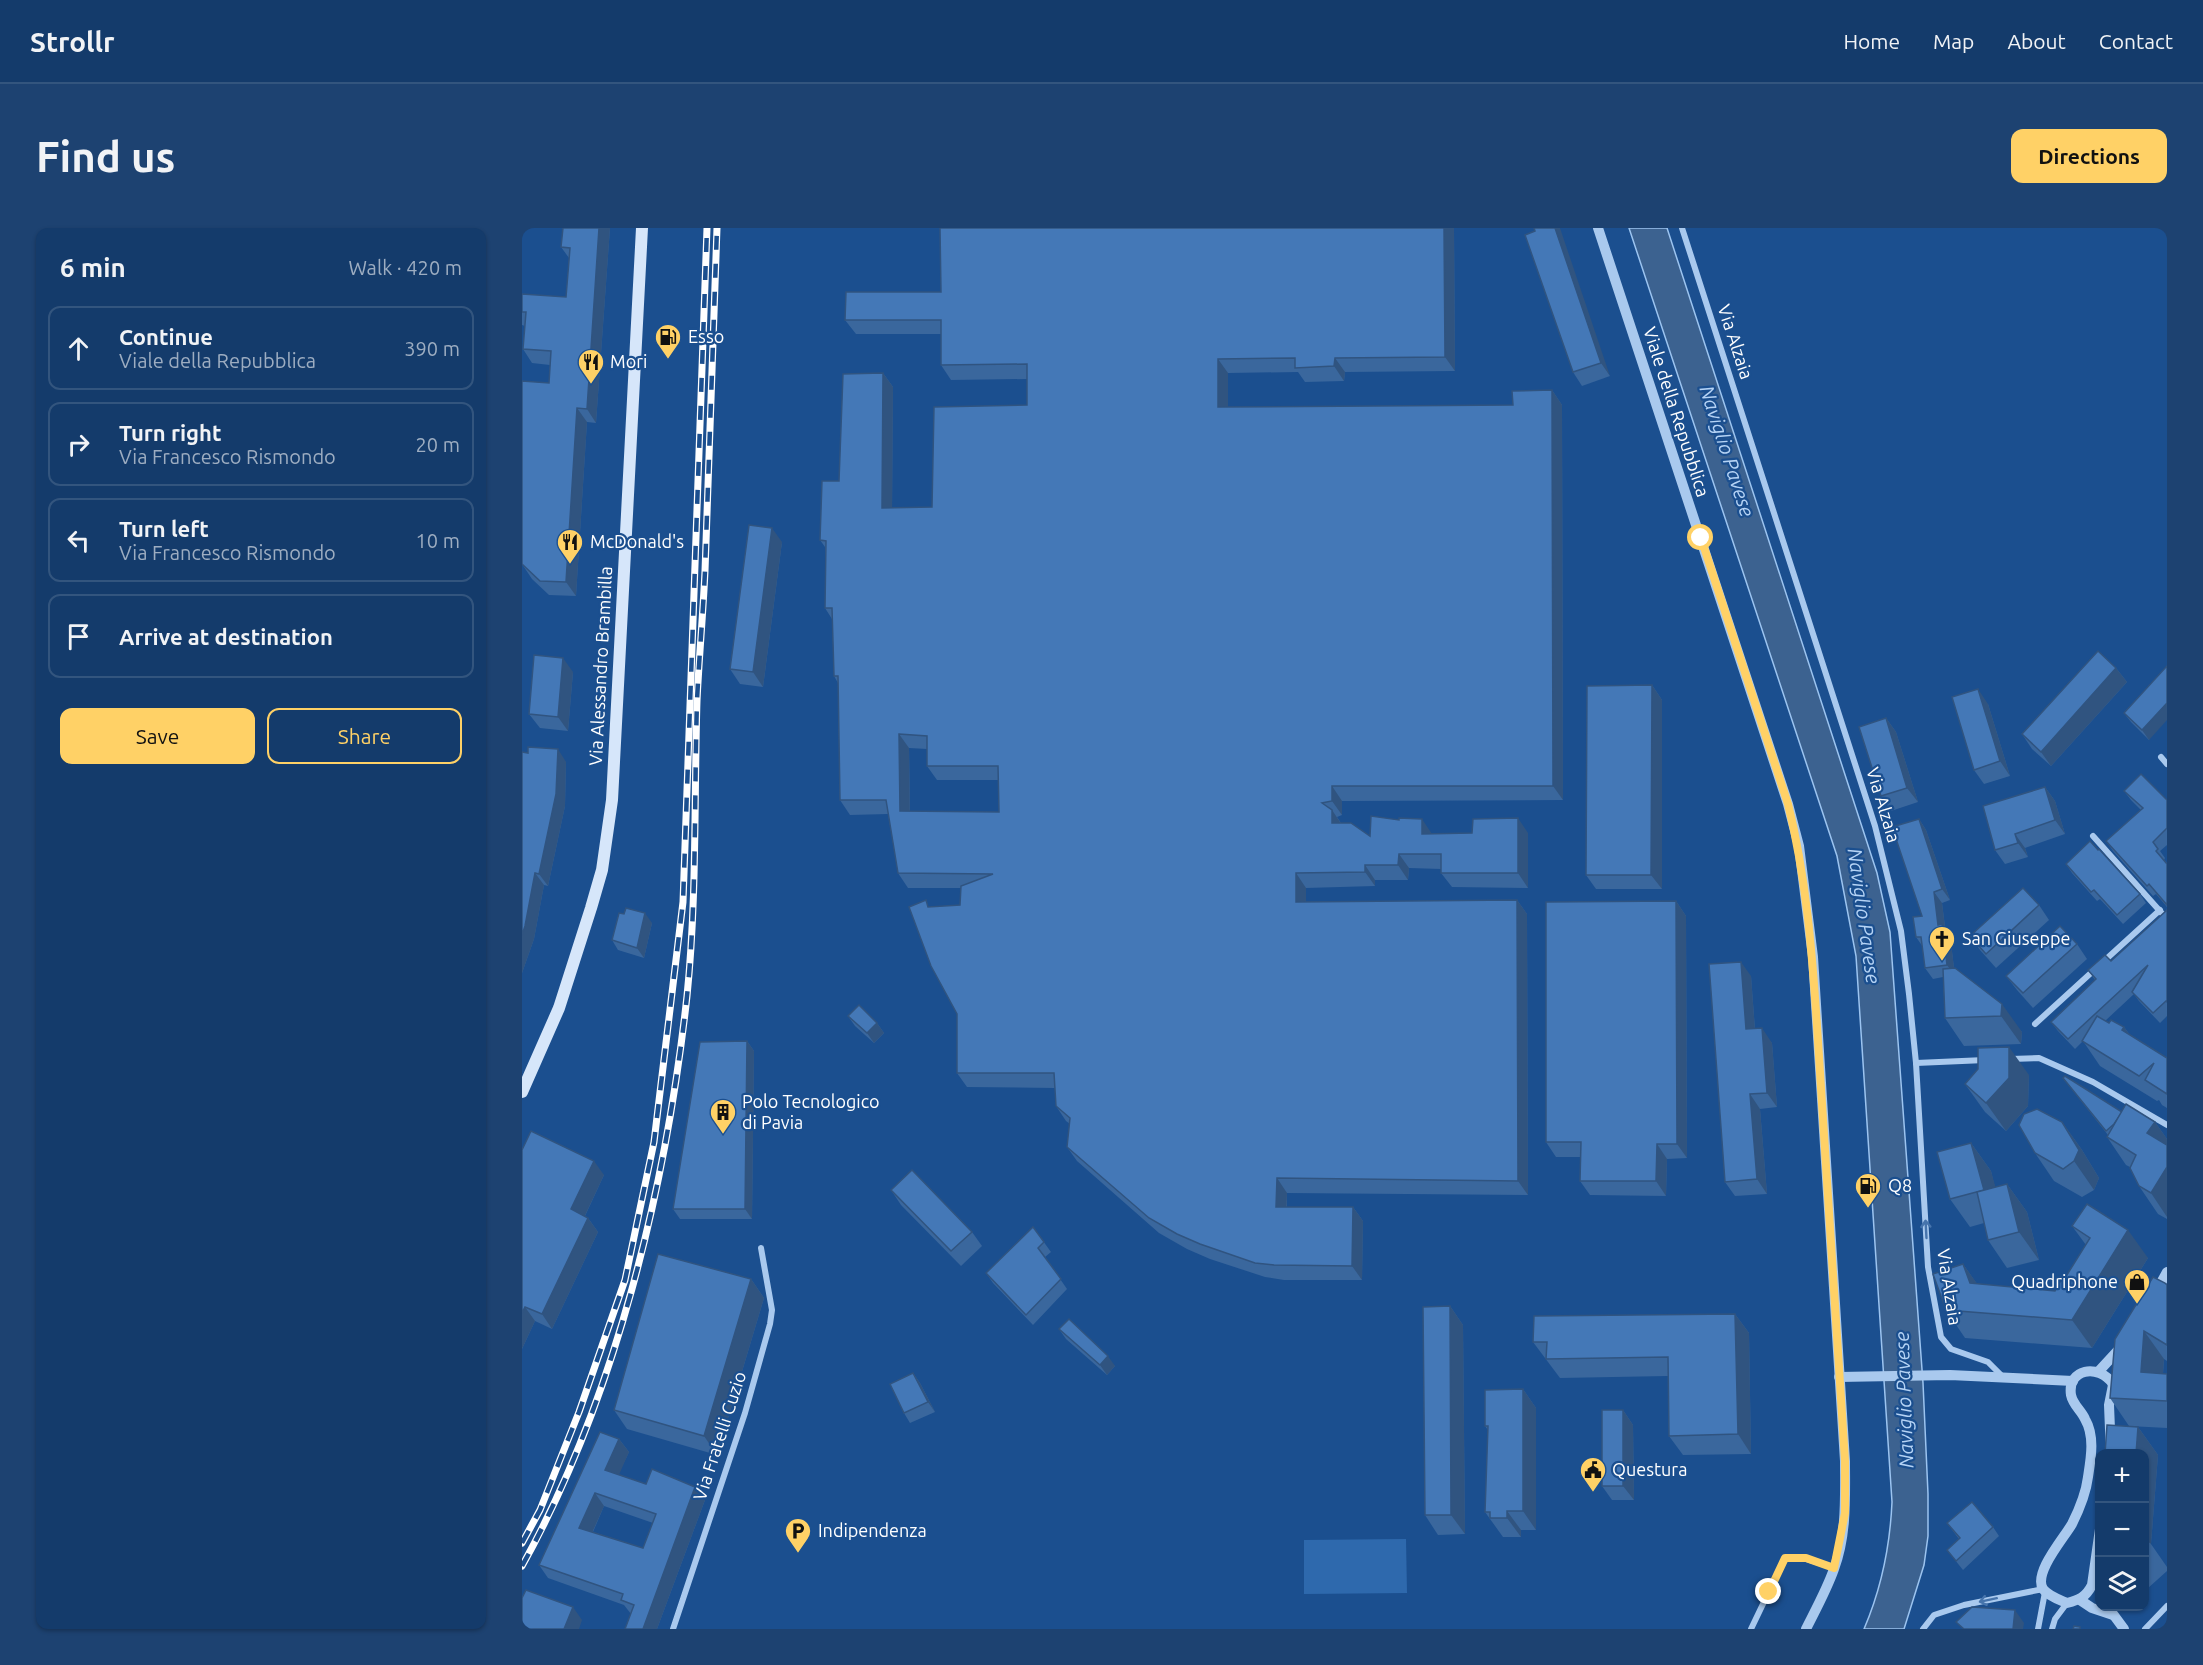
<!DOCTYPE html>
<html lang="en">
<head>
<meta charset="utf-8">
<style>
  body { margin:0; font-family:Ubuntu,sans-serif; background:#1d4271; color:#f1f3f6 }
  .controls { position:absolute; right:18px; bottom:18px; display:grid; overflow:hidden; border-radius:12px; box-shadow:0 2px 4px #0004 }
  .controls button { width:54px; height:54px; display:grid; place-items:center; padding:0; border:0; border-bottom:2px solid #33557e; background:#143b6b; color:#f1f3f6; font:30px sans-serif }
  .stop { position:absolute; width:18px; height:18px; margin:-14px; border:4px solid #ffd166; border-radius:50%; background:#fff }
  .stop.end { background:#ffd166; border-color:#fff; box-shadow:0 2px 6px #0008 }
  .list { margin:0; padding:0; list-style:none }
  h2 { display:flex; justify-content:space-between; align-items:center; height:78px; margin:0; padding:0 24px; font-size:26px }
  h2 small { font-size:20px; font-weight:400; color:#9dadc1 }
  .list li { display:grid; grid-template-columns:39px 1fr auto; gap:18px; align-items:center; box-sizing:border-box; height:84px; margin:0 12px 12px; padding:0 12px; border:2px solid #33557e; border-radius:12px }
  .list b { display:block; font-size:22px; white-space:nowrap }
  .list p { margin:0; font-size:20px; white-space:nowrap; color:#9dadc1 }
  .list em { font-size:20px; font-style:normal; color:#9dadc1 }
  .actions { display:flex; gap:12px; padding:18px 24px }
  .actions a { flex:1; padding:14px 0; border:2px solid #ffd166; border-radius:12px; text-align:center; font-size:21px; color:#ffd166 }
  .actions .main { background:#ffd166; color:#111 }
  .icon { flex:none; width:33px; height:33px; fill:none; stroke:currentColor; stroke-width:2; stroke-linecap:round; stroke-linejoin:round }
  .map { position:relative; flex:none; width:1645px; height:1401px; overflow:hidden; border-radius:12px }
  header { display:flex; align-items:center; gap:36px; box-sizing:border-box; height:84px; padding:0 30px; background:#143b6b; border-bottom:2px solid #33557e }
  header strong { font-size:28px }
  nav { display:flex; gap:33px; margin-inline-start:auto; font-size:21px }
  .intro { display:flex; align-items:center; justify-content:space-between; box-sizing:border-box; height:144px; padding:0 36px }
  h1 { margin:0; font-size:42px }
  .button { padding:15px 27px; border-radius:12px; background:#ffd166; color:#111; font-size:21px; font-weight:700 }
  main { display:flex; gap:36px; padding:0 36px }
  aside { flex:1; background:#143b6b; border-radius:12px; box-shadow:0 2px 4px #0004 }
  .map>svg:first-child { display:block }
  .green { fill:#2e69ad }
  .water { fill:#3c6290; stroke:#9cc4f0; stroke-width:1.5 }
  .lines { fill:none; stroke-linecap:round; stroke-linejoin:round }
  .minor { stroke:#a9c9ee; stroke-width:6 }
  .tertiary { stroke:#a9c9ee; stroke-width:10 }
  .secondary { stroke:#d6e6fa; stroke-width:12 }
  .rail-casing { stroke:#fff; stroke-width:7 }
  .rail { stroke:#1b4f8f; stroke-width:4.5; stroke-dasharray:14; stroke-linecap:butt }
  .wall { fill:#3a679d; fill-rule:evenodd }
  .shaded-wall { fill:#305480 }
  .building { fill:#4478b7; stroke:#305480; stroke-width:1.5; fill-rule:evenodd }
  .oneway { stroke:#4674ac }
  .route { stroke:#ffd166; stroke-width:8 }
  .labels { text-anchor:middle; stroke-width:4.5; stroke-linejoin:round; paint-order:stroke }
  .poi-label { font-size:18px; fill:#fff; stroke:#1b4f8f; text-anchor:start }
  .street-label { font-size:18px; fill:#fff; stroke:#1b4f8f }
  .water-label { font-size:20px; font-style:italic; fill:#b5d3f5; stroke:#1b4f8f }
</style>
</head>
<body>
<header>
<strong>Strollr</strong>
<nav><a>Home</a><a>Map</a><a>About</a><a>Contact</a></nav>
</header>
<div class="intro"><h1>Find us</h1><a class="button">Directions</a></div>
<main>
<aside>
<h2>6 min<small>Walk · 420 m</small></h2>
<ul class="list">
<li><svg class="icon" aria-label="ahead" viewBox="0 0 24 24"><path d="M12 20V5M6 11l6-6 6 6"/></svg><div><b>Continue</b><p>Viale della Repubblica</p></div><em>390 m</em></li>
<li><svg class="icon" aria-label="right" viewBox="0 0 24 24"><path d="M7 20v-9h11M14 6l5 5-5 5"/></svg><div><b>Turn right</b><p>Via Francesco Rismondo</p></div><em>20 m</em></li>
<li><svg class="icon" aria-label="left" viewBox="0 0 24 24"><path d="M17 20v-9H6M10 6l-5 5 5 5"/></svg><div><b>Turn left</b><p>Via Francesco Rismondo</p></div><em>10 m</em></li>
<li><svg class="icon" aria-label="arrive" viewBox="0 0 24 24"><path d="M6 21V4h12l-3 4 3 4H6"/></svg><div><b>Arrive at destination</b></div></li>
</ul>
<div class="actions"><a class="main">Save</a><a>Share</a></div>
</aside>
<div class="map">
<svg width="1645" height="1401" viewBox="0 0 1645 1401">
  <rect width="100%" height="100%" fill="#1b4f8f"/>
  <path class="green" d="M 884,1311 L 885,1365 L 782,1366 L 782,1312 Z"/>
  <path class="water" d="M 1107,0 L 1145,0 L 1355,645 L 1368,704 L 1401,1155 L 1406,1266 L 1406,1308 L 1402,1337 L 1382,1401 L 1342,1401 C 1360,1359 1368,1319 1370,1274 L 1334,728 L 1315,628 Z"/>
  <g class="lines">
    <g class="minor">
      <path d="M 1160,0 L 1353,598 L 1379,703 L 1387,766 L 1394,835 L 1406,1039 L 1419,1109 L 1429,1121 L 1466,1134 L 1480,1148"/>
      <path d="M 1639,529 L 1645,536"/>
      <path d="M 1571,608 L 1645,691"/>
      <path d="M 1513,796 L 1638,682"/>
      <path d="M 1489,831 L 1517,830 L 1571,854 L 1645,897"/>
      <path d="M 1394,835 L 1463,832"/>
      <path d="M 151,1401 L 223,1185 L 248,1096 L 250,1082 L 239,1020"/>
      <path d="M 1229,1401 L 1263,1330 L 1284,1331 L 1312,1340"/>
      <path d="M 1401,1401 L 1412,1387 L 1442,1377 L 1521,1361"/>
      <path d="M 1516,1401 L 1523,1364"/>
      <path d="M 1530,1401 L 1533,1391 L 1545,1375"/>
      <path d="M 1623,1401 L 1645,1378"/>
    </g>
    <g class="tertiary">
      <path d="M 1076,0 L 1266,576 L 1277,618 L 1291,729 L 1323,1233 C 1323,1269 1325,1306 1312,1341 C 1305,1361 1294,1381 1284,1401"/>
      <path d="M 1634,1064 L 1645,1044"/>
      <path d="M 1577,1143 L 1601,1117"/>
      <path d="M 1317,1149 L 1428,1147 L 1551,1153"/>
      <path d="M 1589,1226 L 1587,1177 L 1591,1157"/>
      <path d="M 1578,1301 L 1570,1357 C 1564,1369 1557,1372 1545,1375 C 1538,1372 1526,1368 1521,1361 C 1511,1345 1542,1310 1550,1296 C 1557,1282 1564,1265 1566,1249 C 1569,1230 1573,1208 1563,1191 C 1559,1182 1551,1177 1549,1167 C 1545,1141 1576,1135 1591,1156"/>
      <path d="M 1558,1372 L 1570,1380 L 1591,1387"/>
      <path d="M 1588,1382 L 1602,1401"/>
    </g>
    <path class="secondary" d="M 0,864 L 37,780 L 69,680 L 80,642 L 90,572 L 120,0"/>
    <g class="rail-casing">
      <g id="rail">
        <path d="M 0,1315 L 18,1282 L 57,1184 L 103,1052 L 132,914 L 161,674 L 185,0"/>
        <path d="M 0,1338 C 94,1169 144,959 165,768 C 175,670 172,571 175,473 C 177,430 181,386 183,343 C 187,229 191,114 195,0"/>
      </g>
    </g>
    <use href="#rail" class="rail"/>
  </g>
  <g class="wall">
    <path d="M 88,0 L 74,195 L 65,194 L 54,368 L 27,367 L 10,351 L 0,336 L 27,155 L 28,137 L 10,135 L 1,121 L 3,98 L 0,97 L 0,66 L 44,69 L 47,30 L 39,19 Z"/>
    <path d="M 418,0 L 932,0 L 933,143 L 823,144 L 822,153 L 783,154 L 776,144 L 706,145 L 706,179 L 991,177 L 1030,162 L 1040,177 L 1041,572 L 820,573 L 820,587 L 815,589 L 819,595 L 848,608 L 910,606 L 1006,605 L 1006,660 L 930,659 L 919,645 L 919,641 L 887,640 L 886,652 L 853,652 L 853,658 L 784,660 L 784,674 L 995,672 L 1005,686 L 1006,967 L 765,965 L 765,979 L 831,979 L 841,993 L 840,1052 L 762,1052 L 743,1049 L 688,1031 L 665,1021 L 637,1005 L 555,933 L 545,919 L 548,896 L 544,893 L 534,878 L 533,860 L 445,859 L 435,845 L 435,786 L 409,679 L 438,677 L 439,660 L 386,660 L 376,645 L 366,586 L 328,587 L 318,572 L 316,455 L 312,448 L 310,391 L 303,380 L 303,319 L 298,312 L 317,253 L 361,145 L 371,159 L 370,280 L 410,279 L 505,177 L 505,151 L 429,152 L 419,137 L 419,106 L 334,106 L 323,92 L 419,64 ZM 387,520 L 405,521 L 405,538 L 415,552 L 476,552 L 477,584 L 388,583 Z"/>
    <path d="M 1003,7 L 1088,148 L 1060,158 L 1051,144 Z"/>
    <path d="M 260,314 L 241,459 L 218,456 L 208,441 Z"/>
    <path d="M 1645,438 L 1627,512 L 1609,494 L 1602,485 Z"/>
    <path d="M 1594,440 L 1605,454 L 1529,538 L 1510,521 L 1500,506 Z"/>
    <path d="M 51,444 L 46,503 L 18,500 L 7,486 Z"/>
    <path d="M 1130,457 L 1140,472 L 1140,661 L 1074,661 L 1064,647 Z"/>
    <path d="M 1466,476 L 1488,548 L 1462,556 L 1452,542 Z"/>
    <path d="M 1364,490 L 1374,504 L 1396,574 L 1369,583 L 1359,568 Z"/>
    <path d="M 0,524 L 44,534 L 43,578 L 26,658 L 22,657 L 12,711 L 0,745 Z"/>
    <path d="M 1523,559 L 1533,573 L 1543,606 L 1503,620 L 1506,629 L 1483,636 L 1473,622 Z"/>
    <path d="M 1602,563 L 1645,572 L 1645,617 L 1638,623 L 1643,630 L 1642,632 L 1645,636 L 1645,679 L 1634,666 L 1631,668 L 1591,623 L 1584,613 L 1619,582 L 1609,572 Z"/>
    <path d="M 1397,591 L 1404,602 L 1428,672 L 1420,675 L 1423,699 L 1428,707 L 1432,740 L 1500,804 L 1499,816 L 1442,818 L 1423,790 L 1421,749 L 1411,751 L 1403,740 L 1401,719 L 1394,709 L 1400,688 Z"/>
    <path d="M 1544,636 L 1618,666 L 1624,675 L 1601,696 L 1578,671 L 1575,673 L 1550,645 Z"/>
    <path d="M 1154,673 L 1164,688 L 1165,930 L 1145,931 L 1144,968 L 1068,967 L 1058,953 L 1059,929 L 1034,929 L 1024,914 Z"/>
    <path d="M 1517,677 L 1527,692 L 1474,740 L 1458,722 L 1448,708 Z"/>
    <path d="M 1645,682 L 1645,788 L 1638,795 L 1617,773 L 1612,766 L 1583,793 L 1587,795 L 1602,799 L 1608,807 L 1645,830 L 1645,880 L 1640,877 L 1637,872 L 1635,873 L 1578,838 L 1561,813 L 1553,821 L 1536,803 L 1529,794 L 1573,752 L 1566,742 L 1589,733 Z"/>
    <path d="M 102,686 L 130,695 L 122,730 L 96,722 L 90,712 Z"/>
    <path d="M 1555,716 L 1565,731 L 1511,780 L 1495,762 L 1484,748 Z"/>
    <path d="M 1229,748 L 1233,801 L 1250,815 L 1255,879 L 1238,881 L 1245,966 L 1213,968 L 1203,954 Z"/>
    <path d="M 326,788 L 355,795 L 362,805 L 352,815 L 333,798 Z"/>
    <path d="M 225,813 L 232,823 L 230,991 L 158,991 L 151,981 Z"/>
    <path d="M 1507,847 L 1506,878 L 1484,903 L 1463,884 L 1443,856 Z"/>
    <path d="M 1541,850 L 1600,884 L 1633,894 L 1645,911 L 1645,991 L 1636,986 L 1617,958 L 1608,939 L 1604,937 L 1585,909 L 1586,907 Z"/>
    <path d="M 1540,894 L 1560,922 L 1577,950 L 1572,962 L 1560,969 L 1532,953 L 1513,925 Z"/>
    <path d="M 1449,915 L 1469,943 L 1473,960 L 1485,956 L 1505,984 L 1517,1032 L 1485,1040 L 1466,1012 L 1462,995 L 1448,999 L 1428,971 Z"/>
    <path d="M 0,922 L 82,947 L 63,988 L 66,990 L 76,1004 L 30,1101 L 13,1093 L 0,1121 Z"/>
    <path d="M 369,962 L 450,1004 L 460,1018 L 439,1038 L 379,977 Z"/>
    <path d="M 1550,998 L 1626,1030 L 1570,1120 L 1443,1110 L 1424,1082 L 1441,1036 L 1455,1056 L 1533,1063 L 1543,1050 L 1564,1017 Z"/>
    <path d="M 511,999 L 529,1024 L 523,1029 L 545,1061 L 511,1097 L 471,1055 L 464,1045 Z"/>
    <path d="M 229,1051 L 242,1070 L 195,1227 L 105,1201 L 92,1182 Z"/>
    <path d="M 1645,1057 L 1645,1133 L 1642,1131 L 1641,1146 L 1645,1146 L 1645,1200 L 1607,1198 L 1588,1170 Z"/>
    <path d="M 928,1078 L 941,1097 L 943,1306 L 916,1307 L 903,1287 Z"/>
    <path d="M 1213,1086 L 1227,1105 L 1229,1226 L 1161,1227 L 1147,1208 L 1146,1148 L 1038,1150 L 1011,1114 Z"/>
    <path d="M 537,1101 L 593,1138 L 585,1147 L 544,1111 Z"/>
    <path d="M 391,1145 L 398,1155 L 413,1184 L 388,1195 L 382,1185 Z"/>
    <path d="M 1001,1161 L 1014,1180 L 1014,1302 L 999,1302 L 999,1309 L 981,1309 L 963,1284 L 966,1202 L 963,1198 Z"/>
    <path d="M 1101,1182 L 1111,1197 L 1112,1272 L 1090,1272 L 1080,1258 Z"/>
    <path d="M 1616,1199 L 1636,1227 L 1629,1316 L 1645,1339 L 1645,1343 L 1625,1361 L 1623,1358 L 1623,1226 Z"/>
    <path d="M 97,1211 L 107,1224 L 96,1247 L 124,1256 L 183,1272 L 135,1401 L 103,1401 L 109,1386 L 102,1377 L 26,1350 L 17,1337 ZM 82,1278 L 131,1295 L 121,1320 L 71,1304 Z"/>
    <path d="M 1425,1295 L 1471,1299 L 1477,1308 L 1441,1342 L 1425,1322 L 1437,1311 Z"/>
  </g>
  <g class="shaded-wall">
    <path d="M 77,0 L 88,0 L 74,195 L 65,181 Z"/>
    <path d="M 922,0 L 932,0 L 933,143 L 923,129 Z"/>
    <path d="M 1033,0 L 1038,0 L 1088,148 L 1079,135 Z"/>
    <path d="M 813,130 L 823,144 L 822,153 L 812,138 Z"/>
    <path d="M 696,131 L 706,145 L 706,193 L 696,179 Z"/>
    <path d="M 361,145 L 371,159 L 370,295 L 360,280 Z"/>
    <path d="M 1030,162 L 1040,177 L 1041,572 L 1031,558 Z"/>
    <path d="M 55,180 L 65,194 L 54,368 L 44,354 Z"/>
    <path d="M 250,300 L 260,314 L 241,459 L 231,444 Z"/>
    <path d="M 41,430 L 51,444 L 46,503 L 36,489 Z"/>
    <path d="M 1594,440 L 1605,454 L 1529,538 L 1519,524 Z"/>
    <path d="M 1130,457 L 1140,472 L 1140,661 L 1129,647 Z"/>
    <path d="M 1456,461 L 1466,476 L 1488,548 L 1478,533 Z"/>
    <path d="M 1645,475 L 1645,492 L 1627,512 L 1620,502 Z"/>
    <path d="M 1364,490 L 1374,504 L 1396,574 L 1385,560 Z"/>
    <path d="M 377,506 L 387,520 L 388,598 L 378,583 Z"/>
    <path d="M 36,521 L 44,534 L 43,578 L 26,658 L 17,646 Z"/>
    <path d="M 810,558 L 820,573 L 820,587 L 810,573 Z"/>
    <path d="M 1523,559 L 1533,573 L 1543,606 L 1533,592 Z"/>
    <path d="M 810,582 L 820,597 L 810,595 Z"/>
    <path d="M 996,590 L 1006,605 L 1006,660 L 996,645 Z"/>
    <path d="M 900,591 L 910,606 L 900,606 Z"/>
    <path d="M 1397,591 L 1404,602 L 1428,672 L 1420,661 Z"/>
    <path d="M 1493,606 L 1503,620 L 1506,629 L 1496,615 Z"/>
    <path d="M 877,626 L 887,640 L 886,652 L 876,637 Z"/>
    <path d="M 843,637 L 853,652 L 853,658 L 843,644 Z"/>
    <path d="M 13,645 L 22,657 L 12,711 L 0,745 L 0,707 Z"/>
    <path d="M 774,645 L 784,660 L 784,688 L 774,674 Z"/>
    <path d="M 1412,664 L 1420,675 L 1423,699 L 1428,707 L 1433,748 L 1425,737 L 1416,697 Z"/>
    <path d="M 995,672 L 1005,686 L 1006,967 L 996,953 Z"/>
    <path d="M 1154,673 L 1164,688 L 1165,930 L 1155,916 Z"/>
    <path d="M 123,685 L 130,695 L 122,730 L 115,720 Z"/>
    <path d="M 1219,734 L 1229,748 L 1234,816 L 1224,801 Z"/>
    <path d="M 1480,776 L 1500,804 L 1499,816 L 1479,788 Z"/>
    <path d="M 355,795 L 362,805 L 352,815 L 345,805 Z"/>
    <path d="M 1602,799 L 1620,824 L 1600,802 Z"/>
    <path d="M 1240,800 L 1250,815 L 1255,879 L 1245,865 Z"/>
    <path d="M 225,813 L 232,823 L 230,991 L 223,981 Z"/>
    <path d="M 1487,819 L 1507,847 L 1506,878 L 1484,903 L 1464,875 Z"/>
    <path d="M 1228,866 L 1238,881 L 1245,966 L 1235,951 Z"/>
    <path d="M 1540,894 L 1560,922 L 1577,950 L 1572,962 L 1552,933 Z"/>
    <path d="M 1633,894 L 1645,911 L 1645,933 L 1625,905 Z"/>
    <path d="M 1449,915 L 1469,943 L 1482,990 L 1462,962 Z"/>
    <path d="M 1135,916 L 1145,931 L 1144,968 L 1134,953 Z"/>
    <path d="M 72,933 L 82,947 L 59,996 L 49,981 Z"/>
    <path d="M 1645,939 L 1645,989 L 1629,965 Z"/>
    <path d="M 755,950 L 765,965 L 764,993 L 754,979 Z"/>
    <path d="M 1485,956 L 1505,984 L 1517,1032 L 1497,1004 Z"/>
    <path d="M 831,979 L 841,993 L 840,1052 L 830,1038 Z"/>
    <path d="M 66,990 L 76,1004 L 30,1101 L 20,1086 Z"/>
    <path d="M 1606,1002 L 1626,1030 L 1570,1120 L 1550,1092 Z"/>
    <path d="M 1441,1036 L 1461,1064 L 1448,1055 Z"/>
    <path d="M 229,1051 L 242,1070 L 195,1227 L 182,1208 Z"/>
    <path d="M 928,1078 L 941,1097 L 943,1306 L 929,1287 Z"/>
    <path d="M 3,1079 L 13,1093 L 0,1121 L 0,1085 Z"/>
    <path d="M 1213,1086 L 1227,1105 L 1229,1226 L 1216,1206 Z"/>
    <path d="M 1622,1103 L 1642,1131 L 1639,1172 L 1619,1144 Z"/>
    <path d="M 586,1128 L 593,1138 L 585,1147 L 578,1137 Z"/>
    <path d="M 391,1145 L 398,1155 L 413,1184 L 406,1174 Z"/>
    <path d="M 1001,1161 L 1014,1180 L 1014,1302 L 1001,1283 Z"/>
    <path d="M 1101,1182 L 1111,1197 L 1112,1272 L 1101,1258 Z"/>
    <path d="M 1616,1199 L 1636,1227 L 1629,1316 L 1627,1314 L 1623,1312 L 1623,1226 L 1614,1226 Z"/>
    <path d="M 97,1211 L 107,1224 L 93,1256 L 83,1242 Z"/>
    <path d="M 173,1259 L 183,1272 L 135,1401 L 121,1401 Z"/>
    <path d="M 73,1265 L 82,1278 L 66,1314 L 57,1300 Z"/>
    <path d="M 985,1283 L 999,1302 L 999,1309 L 985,1290 Z"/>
    <path d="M 51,1379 L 60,1392 L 57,1401 L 42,1401 Z"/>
    <path d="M 1493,1382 L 1502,1395 L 1501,1401 L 1491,1401 Z"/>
  </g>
  <g class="building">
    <path d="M 41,0 L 77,0 L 65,181 L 55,180 L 44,354 L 18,353 L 0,336 L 0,153 L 27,155 L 29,123 L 1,121 L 4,84 L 0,84 L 0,66 L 44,69 L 48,20 L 39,19 Z"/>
    <path d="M 418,0 L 922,0 L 923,129 L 813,130 L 812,138 L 773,140 L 773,130 L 696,131 L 696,179 L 991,177 L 990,163 L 1030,162 L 1031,558 L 810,558 L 810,573 L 800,575 L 810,582 L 810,595 L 829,595 L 848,608 L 849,588 L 877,592 L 877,590 L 900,591 L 900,606 L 950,605 L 951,591 L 996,590 L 996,645 L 919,645 L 919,626 L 877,626 L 876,637 L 843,637 L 843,644 L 774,645 L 774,674 L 995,672 L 996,953 L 755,950 L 754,979 L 831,979 L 830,1038 L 752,1037 L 733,1035 L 678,1016 L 655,1006 L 627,990 L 545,919 L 548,890 L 534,878 L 532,845 L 435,845 L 435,786 L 409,738 L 387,679 L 404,672 L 406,679 L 438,677 L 439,658 L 471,646 L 376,645 L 364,572 L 318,572 L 316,448 L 312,448 L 310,380 L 303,380 L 304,313 L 298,312 L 300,253 L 317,253 L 321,146 L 361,145 L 360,280 L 410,279 L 412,179 L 505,177 L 505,136 L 419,137 L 419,92 L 323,92 L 324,64 L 419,64 ZM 377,506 L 405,508 L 405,538 L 476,538 L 477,584 L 378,583 Z"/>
    <path d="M 1012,0 L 1033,0 L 1079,135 L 1051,144 L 1003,7 L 1013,3 Z"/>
    <path d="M 227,297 L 250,300 L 231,444 L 208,441 Z"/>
    <path d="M 1576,423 L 1594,440 L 1519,524 L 1500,506 Z"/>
    <path d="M 12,427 L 41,430 L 36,489 L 7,486 Z"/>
    <path d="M 1645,438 L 1645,475 L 1620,502 L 1602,485 Z"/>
    <path d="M 1130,457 L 1129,647 L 1064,647 L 1065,458 Z"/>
    <path d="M 1456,461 L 1478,533 L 1452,542 L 1430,469 Z"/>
    <path d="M 1364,490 L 1385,560 L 1359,568 L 1337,499 Z"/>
    <path d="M 6,519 L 36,521 L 34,566 L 17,646 L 13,645 L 3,698 L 0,707 L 0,524 L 6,525 Z"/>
    <path d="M 1619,546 L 1645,572 L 1645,600 L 1631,614 L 1636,621 L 1634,623 L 1645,636 L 1645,677 L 1627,656 L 1625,658 L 1584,613 L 1621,580 L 1602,563 Z"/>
    <path d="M 1523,559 L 1533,592 L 1493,606 L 1496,615 L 1473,622 L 1461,578 Z"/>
    <path d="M 1397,591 L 1420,661 L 1412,664 L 1416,697 L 1420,696 L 1425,737 L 1403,740 L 1399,709 L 1394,709 L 1391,689 L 1400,688 L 1370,599 Z"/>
    <path d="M 1568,613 L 1576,622 L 1577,621 L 1618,666 L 1595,687 L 1572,662 L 1569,664 L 1544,636 Z"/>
    <path d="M 1501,660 L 1517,677 L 1464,726 L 1448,708 Z"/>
    <path d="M 1154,673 L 1155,916 L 1135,916 L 1134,953 L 1058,953 L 1059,914 L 1024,914 L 1024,674 Z"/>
    <path d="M 104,680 L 123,685 L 115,720 L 90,712 L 97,685 L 102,686 Z"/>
    <path d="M 1645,682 L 1645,774 L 1644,773 L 1631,785 L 1610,764 L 1626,737 L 1546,811 L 1529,794 L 1574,751 L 1566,742 L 1583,727 L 1589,733 Z"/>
    <path d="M 1538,698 L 1555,716 L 1501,765 L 1484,748 Z"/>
    <path d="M 1219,734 L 1224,801 L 1240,800 L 1245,865 L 1228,866 L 1235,951 L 1203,954 L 1187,736 Z"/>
    <path d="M 1433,740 L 1480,776 L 1479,788 L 1423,790 L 1421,741 Z"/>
    <path d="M 337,777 L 355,795 L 345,805 L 326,788 Z"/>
    <path d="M 1575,788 L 1587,795 L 1589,792 L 1602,799 L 1600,802 L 1645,830 L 1645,866 L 1623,852 L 1632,835 L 1617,848 L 1560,813 Z"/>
    <path d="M 225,813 L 223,981 L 151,981 L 178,814 Z"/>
    <path d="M 1487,819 L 1487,850 L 1464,875 L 1443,856 L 1456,841 L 1456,820 Z"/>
    <path d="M 1543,848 L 1600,884 L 1592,896 L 1584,903 L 1541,850 Z"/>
    <path d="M 1604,876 L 1633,894 L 1625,905 L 1645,917 L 1645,939 L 1629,965 L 1617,958 L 1608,940 L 1614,927 L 1585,909 Z"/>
    <path d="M 1515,881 L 1540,894 L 1557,922 L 1552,933 L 1541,941 L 1513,925 L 1497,897 L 1502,886 Z"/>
    <path d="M 9,903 L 72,933 L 49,981 L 66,990 L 20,1086 L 3,1079 L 0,1085 L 0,922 Z"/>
    <path d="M 1449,915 L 1462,962 L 1428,971 L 1415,924 Z"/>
    <path d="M 390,942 L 450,1004 L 429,1023 L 369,962 Z"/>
    <path d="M 1485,956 L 1497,1004 L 1466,1012 L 1455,964 Z"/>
    <path d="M 1565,976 L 1606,1002 L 1550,1092 L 1424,1082 L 1411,1046 L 1441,1036 L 1448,1055 L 1533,1063 L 1541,1049 L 1543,1050 L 1568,1010 L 1550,998 Z"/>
    <path d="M 511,999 L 522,1014 L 516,1020 L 539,1051 L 504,1087 L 464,1045 Z"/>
    <path d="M 136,1026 L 229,1051 L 182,1208 L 92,1182 Z"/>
    <path d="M 1631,1049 L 1643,1055 L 1645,1057 L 1645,1117 L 1622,1103 L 1619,1144 L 1645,1146 L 1645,1173 L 1588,1170 L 1593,1111 Z"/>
    <path d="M 928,1078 L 929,1287 L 903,1287 L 901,1079 Z"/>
    <path d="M 1213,1086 L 1216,1206 L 1147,1208 L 1146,1129 L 1024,1131 L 1025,1114 L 1011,1114 L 1012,1088 Z"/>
    <path d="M 547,1091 L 586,1128 L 578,1137 L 537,1101 Z"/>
    <path d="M 391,1145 L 406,1174 L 382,1185 L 368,1156 Z"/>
    <path d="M 1001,1161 L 1001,1283 L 985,1283 L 985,1290 L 968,1290 L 968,1284 L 963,1284 L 966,1198 L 963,1198 L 963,1162 Z"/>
    <rect x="1080" y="1182" width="21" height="76"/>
    <path d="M 1585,1197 L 1616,1199 L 1614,1226 L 1583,1226 Z"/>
    <path d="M 78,1204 L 97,1211 L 83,1242 L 124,1256 L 130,1241 L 173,1259 L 121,1401 L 103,1401 L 112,1377 L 99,1372 L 101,1366 L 17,1337 ZM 73,1265 L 134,1286 L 121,1320 L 57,1300 Z"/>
    <path d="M 1450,1274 L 1471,1299 L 1434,1333 L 1425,1322 L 1438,1310 L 1425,1295 Z"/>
    <path d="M 1623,1309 L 1627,1314 L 1623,1317 Z"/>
    <path d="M 4,1362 L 51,1379 L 42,1401 L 0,1401 L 0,1370 Z"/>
    <path d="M 1450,1379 L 1493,1382 L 1491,1401 L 1442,1401 L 1434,1394 Z"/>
    <path d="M 1552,1398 L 1558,1399 L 1558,1401 L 1551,1401 Z"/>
  </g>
  <defs><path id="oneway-shaft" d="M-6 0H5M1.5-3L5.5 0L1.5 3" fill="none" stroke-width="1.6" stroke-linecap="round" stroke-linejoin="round" transform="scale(1.5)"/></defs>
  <g class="oneway">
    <use href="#oneway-shaft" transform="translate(1404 1001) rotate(-93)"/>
    <use href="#oneway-shaft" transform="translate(1466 1372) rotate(168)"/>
  </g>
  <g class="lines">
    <path class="route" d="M 1179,310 L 1266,576 C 1284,648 1290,723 1295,798 L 1323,1233 L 1323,1285 L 1312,1340 L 1284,1330 L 1263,1330 L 1247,1364"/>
  </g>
  <defs>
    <g id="fuel-pin" transform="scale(1.35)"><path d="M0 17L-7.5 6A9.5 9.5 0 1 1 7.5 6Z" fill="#ffd166" stroke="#1b4f8f"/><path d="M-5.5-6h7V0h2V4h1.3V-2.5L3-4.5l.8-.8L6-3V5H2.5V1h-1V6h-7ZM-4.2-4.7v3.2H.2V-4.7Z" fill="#111"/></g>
    <g id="restaurant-pin" transform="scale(1.35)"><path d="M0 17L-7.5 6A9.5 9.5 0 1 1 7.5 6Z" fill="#ffd166" stroke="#1b4f8f"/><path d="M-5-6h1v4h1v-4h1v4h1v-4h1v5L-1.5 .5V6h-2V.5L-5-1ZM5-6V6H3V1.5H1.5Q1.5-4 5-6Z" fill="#111"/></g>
    <g id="church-pin" transform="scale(1.35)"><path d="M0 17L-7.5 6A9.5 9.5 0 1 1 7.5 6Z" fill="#ffd166" stroke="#1b4f8f"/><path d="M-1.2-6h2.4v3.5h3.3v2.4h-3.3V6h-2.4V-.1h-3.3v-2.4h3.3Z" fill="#111"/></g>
    <g id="building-pin" transform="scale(1.35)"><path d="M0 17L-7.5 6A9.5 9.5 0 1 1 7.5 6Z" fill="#ffd166" stroke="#1b4f8f"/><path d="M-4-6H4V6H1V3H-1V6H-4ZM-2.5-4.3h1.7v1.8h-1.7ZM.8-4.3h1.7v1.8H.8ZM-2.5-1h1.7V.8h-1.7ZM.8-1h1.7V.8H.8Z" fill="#111"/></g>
    <g id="shop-pin" transform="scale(1.35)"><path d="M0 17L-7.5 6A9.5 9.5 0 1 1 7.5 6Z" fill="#ffd166" stroke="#1b4f8f"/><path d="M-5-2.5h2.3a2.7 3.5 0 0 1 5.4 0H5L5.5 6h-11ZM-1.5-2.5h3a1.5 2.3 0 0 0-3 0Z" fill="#111"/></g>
    <g id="civic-pin" transform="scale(1.35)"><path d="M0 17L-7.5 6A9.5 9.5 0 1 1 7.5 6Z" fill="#ffd166" stroke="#1b4f8f"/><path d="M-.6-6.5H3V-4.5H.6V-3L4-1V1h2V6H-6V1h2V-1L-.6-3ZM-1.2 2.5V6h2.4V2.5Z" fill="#111"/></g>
    <g id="parking-pin" transform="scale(1.35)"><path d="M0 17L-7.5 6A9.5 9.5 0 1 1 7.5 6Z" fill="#ffd166" stroke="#1b4f8f"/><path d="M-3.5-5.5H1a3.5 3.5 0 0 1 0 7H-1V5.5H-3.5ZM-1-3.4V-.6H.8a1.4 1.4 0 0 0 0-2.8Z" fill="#111"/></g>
  </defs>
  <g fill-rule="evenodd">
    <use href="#fuel-pin" x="146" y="109"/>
    <use href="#restaurant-pin" x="69" y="134"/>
    <use href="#restaurant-pin" x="48" y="314"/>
    <use href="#church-pin" x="1420" y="711"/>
    <use href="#building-pin" x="201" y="884"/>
    <use href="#fuel-pin" x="1346" y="958"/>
    <use href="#shop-pin" x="1615" y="1054"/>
    <use href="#civic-pin" x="1071" y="1242"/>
    <use href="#parking-pin" x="276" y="1303"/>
  </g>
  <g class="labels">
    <g class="poi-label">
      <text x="166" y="115">Esso</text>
      <text x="88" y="140">Mori</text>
      <text x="68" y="320">McDonald's</text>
      <text x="1440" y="717">San Giuseppe</text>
      <text x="220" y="880">Polo Tecnologico<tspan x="220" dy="21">di Pavia</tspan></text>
      <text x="1366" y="964">Q8</text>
      <text x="1596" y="1060" text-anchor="end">Quadriphone</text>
      <text x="1090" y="1248">Questura</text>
      <text x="296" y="1309">Indipendenza</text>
    </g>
    <g class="street-label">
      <text transform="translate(1213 114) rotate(72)" y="6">Via Alzaia</text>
      <text transform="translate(1154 184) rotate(72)" y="6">Viale della Repubblica</text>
      <text transform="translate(79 438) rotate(-87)" y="6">Via Alessandro Brambilla</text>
      <text transform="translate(1361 577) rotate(73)" y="6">Via Alzaia</text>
      <text transform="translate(1427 1059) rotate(81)" y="6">Via Alzaia</text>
      <text transform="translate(198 1208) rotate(-72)" y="6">Via Fratelli Cuzio</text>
    </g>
    <g class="water-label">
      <text transform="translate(1205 223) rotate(72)" y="7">Naviglio Pavese</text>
      <text transform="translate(1342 688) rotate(82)" y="7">Naviglio Pavese</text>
      <text transform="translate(1382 1172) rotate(-92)" y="7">Naviglio Pavese</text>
    </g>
  </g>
</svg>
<div class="controls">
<button>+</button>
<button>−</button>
<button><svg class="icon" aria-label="layers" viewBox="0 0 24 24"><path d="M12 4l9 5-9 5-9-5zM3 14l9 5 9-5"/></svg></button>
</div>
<div class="stop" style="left:1179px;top:310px"></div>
<div class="stop end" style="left:1247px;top:1364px"></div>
</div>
</main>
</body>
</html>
